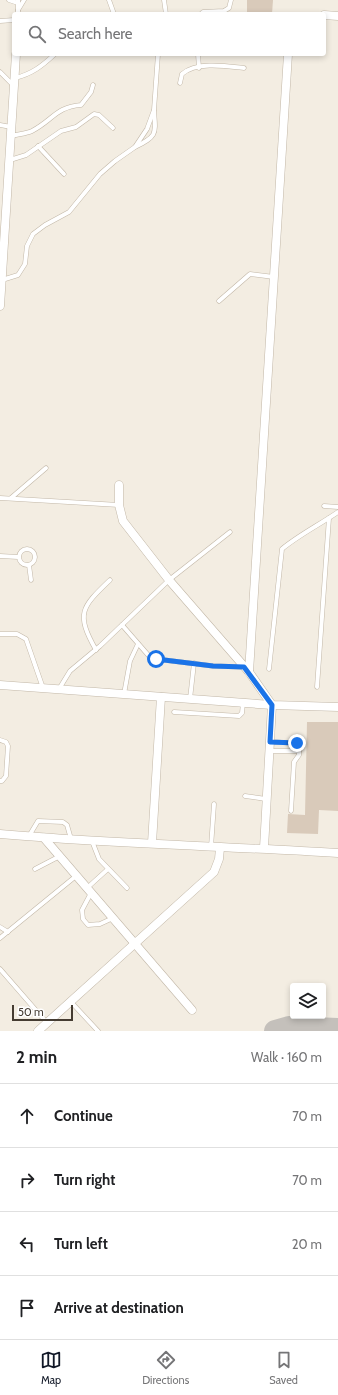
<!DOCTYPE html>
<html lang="en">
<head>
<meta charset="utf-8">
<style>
  body { margin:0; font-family:Cabin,sans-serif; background:#f6f6f6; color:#202124 }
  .controls { position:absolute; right:12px; bottom:12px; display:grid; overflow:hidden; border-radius:4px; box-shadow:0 2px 6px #0003 }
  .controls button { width:36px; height:36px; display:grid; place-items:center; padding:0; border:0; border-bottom:1px solid #e0e0e0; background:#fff; color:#202124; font:20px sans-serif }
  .scale { position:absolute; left:12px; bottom:10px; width:61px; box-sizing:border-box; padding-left:4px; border:2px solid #453c32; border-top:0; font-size:11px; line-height:14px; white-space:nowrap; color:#453c32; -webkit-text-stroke:3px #fff; paint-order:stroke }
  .stop { position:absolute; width:12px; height:12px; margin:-9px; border:3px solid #1a73e8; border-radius:50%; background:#fff }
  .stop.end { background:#1a73e8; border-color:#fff; box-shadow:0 1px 4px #0008 }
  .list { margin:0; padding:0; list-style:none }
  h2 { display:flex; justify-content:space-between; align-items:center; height:52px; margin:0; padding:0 16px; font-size:17px }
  h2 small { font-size:13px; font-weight:400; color:#757577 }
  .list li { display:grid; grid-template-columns:26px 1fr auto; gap:12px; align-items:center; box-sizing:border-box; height:64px; padding:0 16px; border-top:1px solid #e0e0e0 }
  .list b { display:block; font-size:15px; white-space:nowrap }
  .list em { font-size:13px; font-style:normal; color:#757577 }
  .icon { flex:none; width:22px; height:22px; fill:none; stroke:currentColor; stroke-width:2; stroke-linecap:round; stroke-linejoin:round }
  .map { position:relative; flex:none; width:338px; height:1031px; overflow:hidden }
  .search { position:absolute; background:#fff; box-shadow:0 2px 6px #0003; left:12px; right:12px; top:12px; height:44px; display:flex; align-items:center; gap:10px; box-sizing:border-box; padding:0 14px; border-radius:4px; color:#757577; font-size:15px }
  .sheet { height:308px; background:#fff }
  nav { display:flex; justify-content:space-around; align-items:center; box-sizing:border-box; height:56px; border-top:1px solid #e0e0e0; background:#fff; font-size:11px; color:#757577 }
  nav a { display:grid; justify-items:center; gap:2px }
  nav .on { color:#111827 }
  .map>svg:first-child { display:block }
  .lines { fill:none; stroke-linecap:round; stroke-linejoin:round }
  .taxiway { stroke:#c4c0bb; stroke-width:22 }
  .building { fill:#d9caba }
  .lane-casing { stroke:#c2b7a7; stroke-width:5 }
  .street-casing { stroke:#c2b7a7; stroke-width:9 }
  .lane { stroke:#fff; stroke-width:4 }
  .street { stroke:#fff; stroke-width:8 }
  .route { stroke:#1a73e8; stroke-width:5 }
</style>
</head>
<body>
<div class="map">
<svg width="338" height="1031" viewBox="0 0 338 1031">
  <rect width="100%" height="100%" fill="#f3ede2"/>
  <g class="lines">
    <path class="taxiway" d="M 275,1031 L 289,1027 L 338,1029"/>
  </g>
  <g class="building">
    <path d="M 247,0 L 273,0 L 272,14 L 247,14 Z"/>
    <path d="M 307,722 L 338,722 L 338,811 L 319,810 L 318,834 L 287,833 L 288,814 L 305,815 Z"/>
  </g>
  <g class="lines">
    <g class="lane-casing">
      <g id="lane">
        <path d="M 9,0 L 18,3"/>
        <path d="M 18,0 L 18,14"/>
        <path d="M 109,0 L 114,14"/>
        <path d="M 164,0 L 166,14"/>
        <path d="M 18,10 L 24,0"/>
        <path d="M 201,14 L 203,12 L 224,11 L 229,8 L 231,0"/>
        <path d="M 0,21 L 14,20"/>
        <path d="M 198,54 L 199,68"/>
        <path d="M 0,72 L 14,86"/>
        <path d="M 15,78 C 32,74 42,66 55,54"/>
        <path d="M 180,83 L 182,74 C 196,61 227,66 244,68"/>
        <path d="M 0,125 L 11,127"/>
        <path d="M 11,136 C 18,134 26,134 32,131 C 53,120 56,107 81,105 L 91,92 L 93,85"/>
        <path d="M 38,146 L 64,174"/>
        <path d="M 135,147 C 157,136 156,135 154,111"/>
        <path d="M 10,160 L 26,155 L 61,131 L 76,127 L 94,114 L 99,115 L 113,128"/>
        <path d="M 2,280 L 18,275 L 25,264 L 27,246 L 33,234 L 45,225 L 69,212 L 100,174 L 115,161 L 135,147 L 147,129 L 154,110 L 158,54"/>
        <path d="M 219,301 L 250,274 L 274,277"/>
        <path d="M 0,498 L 119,505"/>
        <path d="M 11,498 L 46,468"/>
        <path d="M 324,506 L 338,507"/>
        <circle cx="27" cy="557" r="8"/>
        <path d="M 0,556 L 18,557"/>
        <path d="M 29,565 L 31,580"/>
        <path d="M 122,625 L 149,656 L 156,659 L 213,666 L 244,667"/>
        <path d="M 0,634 L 17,634 L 26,639 L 43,688"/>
        <path d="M 96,650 C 75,613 82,607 110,580"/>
        <path d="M 269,669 L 282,549 C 299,535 319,525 338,512"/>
        <path d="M 317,687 L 329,518"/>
        <path d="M 59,689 L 70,671 L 100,646 L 169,580 L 230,532"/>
        <path d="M 124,694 L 130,661 L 138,644"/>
        <path d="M 190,699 L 194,663"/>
        <path d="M 174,712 L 239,716 L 242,713 L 243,703"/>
        <path d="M 0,740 L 6,742 L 8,746 L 6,776 L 2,781 L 0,781"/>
        <path d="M 270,742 L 294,743 L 299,746 L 299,755 L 294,762 L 291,811"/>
        <path d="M 270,751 L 299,751"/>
        <path d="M 245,796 L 266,799"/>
        <path d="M 29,836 L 38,821 L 63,822 L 67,825 L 71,839"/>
        <path d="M 92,841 L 99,859 L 127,888"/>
        <path d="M 211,847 L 214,804"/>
        <path d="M 35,869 L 60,856"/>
        <path d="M 87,888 L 108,869"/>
        <path d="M 91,893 L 82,910 L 83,919 L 88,925 L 100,924 L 113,918"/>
        <path d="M 0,927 L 8,932"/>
        <path d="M 0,938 L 76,876"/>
        <path d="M 0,969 L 47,1023"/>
        <path d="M 71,1002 L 98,1031"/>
      </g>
    </g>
    <g class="street-casing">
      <g id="street">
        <path d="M 324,15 L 338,16"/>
        <path d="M 0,306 L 16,54"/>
        <path d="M 119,485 L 119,505 L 123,521 L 169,580 L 249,672 L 272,705 L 264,848"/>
        <path d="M 249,672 L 288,54"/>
        <path d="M 0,685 L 272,705 L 338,707"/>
        <path d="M 0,834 C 112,844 225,846 338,853"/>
        <path d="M 44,838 L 192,1010"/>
        <path d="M 152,843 L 161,697"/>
        <path d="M 38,1031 L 214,872 L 219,859 L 220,848"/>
      </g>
    </g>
    <use href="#lane" class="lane"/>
    <use href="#street" class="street"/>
  </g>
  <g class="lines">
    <path class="route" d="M 156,659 L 213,666 L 244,667 L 272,705 L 270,742 L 297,743"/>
  </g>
</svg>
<div class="controls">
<button><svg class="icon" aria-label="layers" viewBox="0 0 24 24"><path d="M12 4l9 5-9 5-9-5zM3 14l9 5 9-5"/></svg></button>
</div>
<div class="scale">50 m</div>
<div class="stop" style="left:156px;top:659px"></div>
<div class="stop end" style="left:297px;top:743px"></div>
<div class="search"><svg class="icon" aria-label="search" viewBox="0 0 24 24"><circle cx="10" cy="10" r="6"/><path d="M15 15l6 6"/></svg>Search here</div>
</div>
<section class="sheet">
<h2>2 min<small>Walk · 160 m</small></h2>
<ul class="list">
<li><svg class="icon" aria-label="ahead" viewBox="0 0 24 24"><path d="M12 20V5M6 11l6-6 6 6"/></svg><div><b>Continue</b></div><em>70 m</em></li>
<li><svg class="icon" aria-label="right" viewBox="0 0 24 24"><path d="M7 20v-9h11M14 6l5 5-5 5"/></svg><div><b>Turn right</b></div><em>70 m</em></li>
<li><svg class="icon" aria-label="left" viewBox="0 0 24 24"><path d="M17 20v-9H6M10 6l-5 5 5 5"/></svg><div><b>Turn left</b></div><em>20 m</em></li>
<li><svg class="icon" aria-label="arrive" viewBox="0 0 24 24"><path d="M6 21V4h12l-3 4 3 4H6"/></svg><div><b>Arrive at destination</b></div></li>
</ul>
</section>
<nav>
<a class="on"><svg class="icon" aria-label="map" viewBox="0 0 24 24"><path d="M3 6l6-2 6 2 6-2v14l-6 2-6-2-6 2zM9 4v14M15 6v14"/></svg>Map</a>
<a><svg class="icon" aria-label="directions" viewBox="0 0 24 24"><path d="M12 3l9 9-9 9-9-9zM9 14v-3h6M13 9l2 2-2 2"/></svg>Directions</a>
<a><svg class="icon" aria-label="saved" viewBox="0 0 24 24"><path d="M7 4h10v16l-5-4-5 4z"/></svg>Saved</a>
</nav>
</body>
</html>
